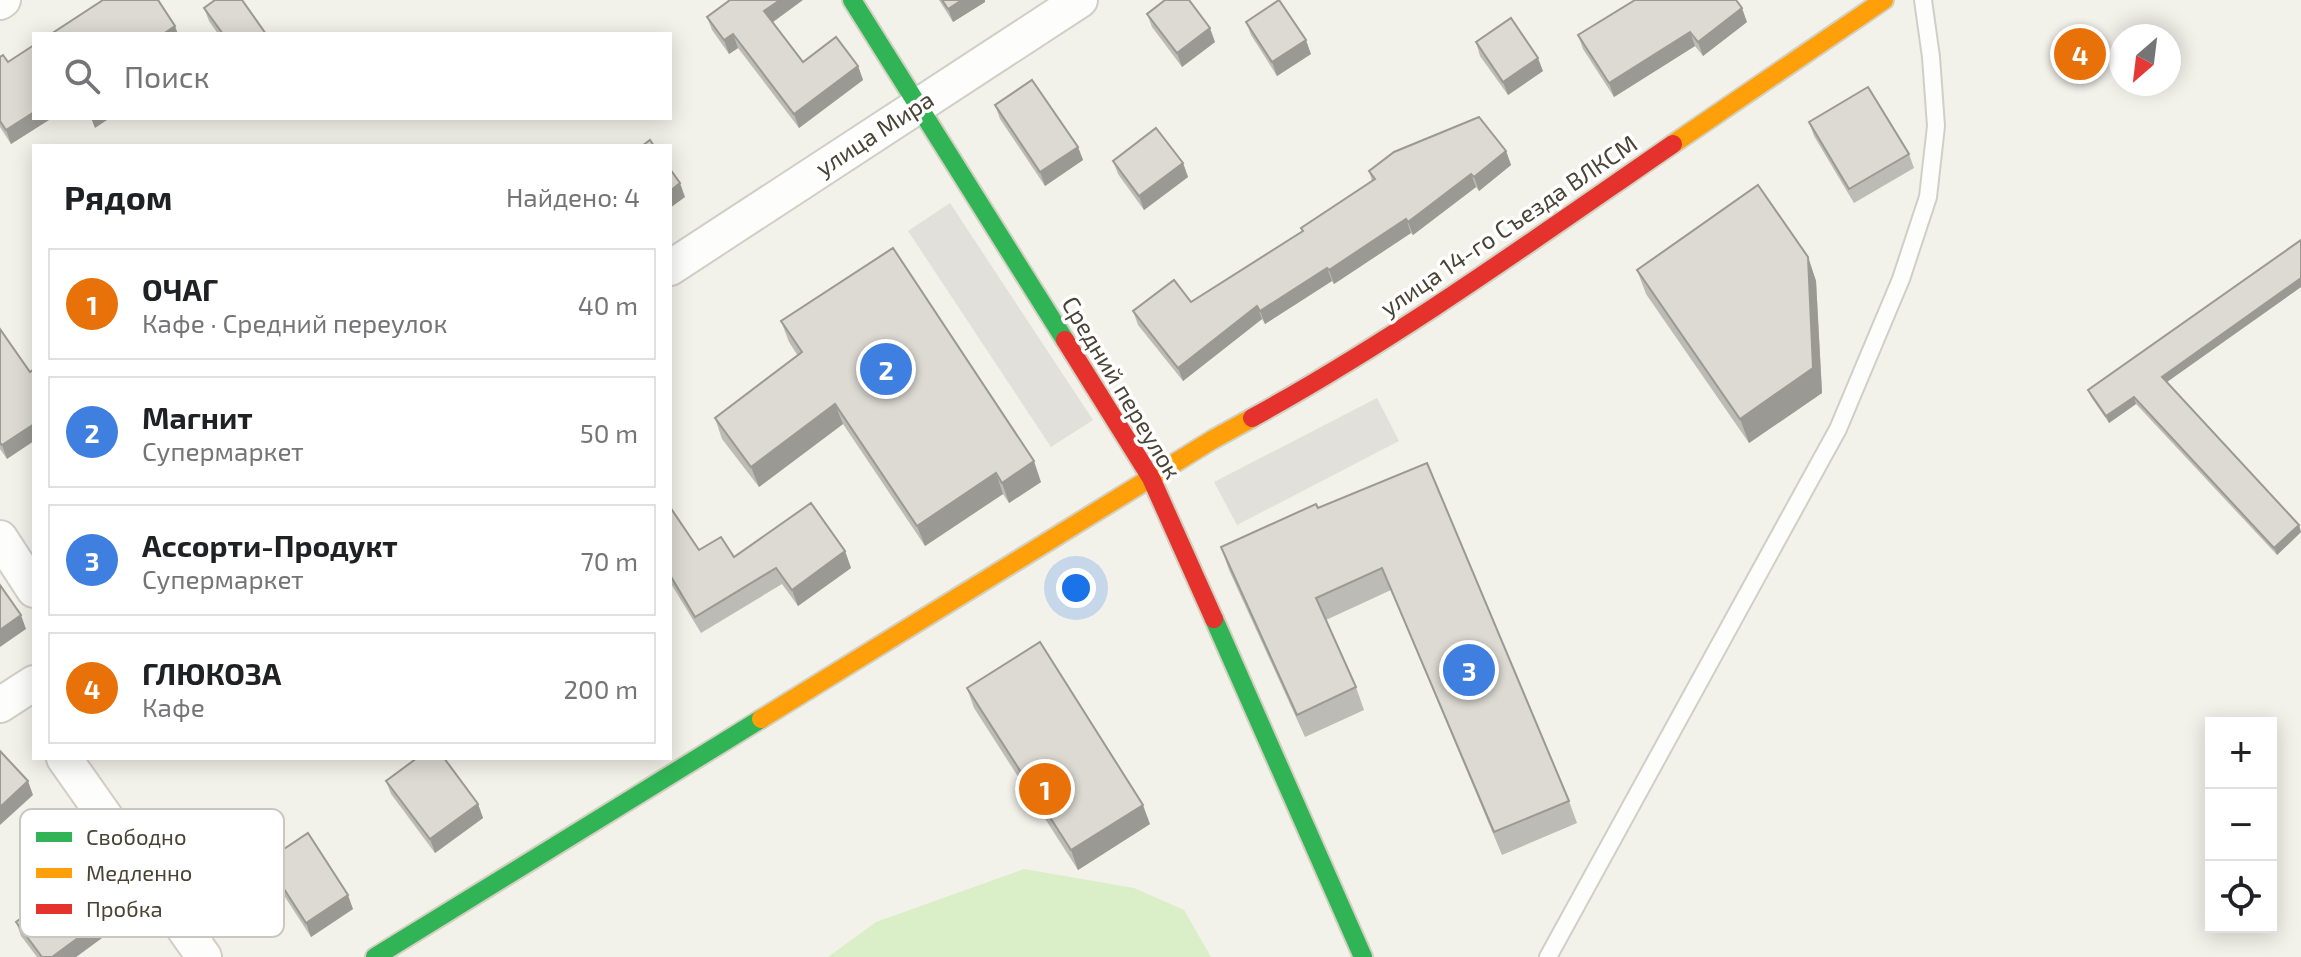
<!DOCTYPE html>
<html lang="ru">
<head>
<meta charset="utf-8">
<style>
  body { margin:0; font-family:"Exo 2",sans-serif; background:#f6f6f6; color:#202124 }
  .controls { position:absolute; right:24px; bottom:24px; display:grid; overflow:hidden; border-radius:0px; box-shadow:0 4px 20px #0003 }
  .controls button { width:72px; height:72px; display:grid; place-items:center; padding:0; border:0; border-bottom:2px solid #e0e0e0; background:#fff; color:#202124; font:40px sans-serif }
  .compass { position:absolute; left:2109px; top:24px; width:72px; height:72px; border-radius:50%; background:#fff; box-shadow:0 4px 20px #0003; rotate:208deg }
  .you { position:absolute; left:1076px; top:588px; width:28px; height:28px; margin:-20px; border:6px solid #fff; border-radius:50%; background:#1a73e8; box-shadow:0 0 0 12px #1a73e833 }
  .badge { display:grid; place-items:center; width:52px; height:52px; border-radius:50%; background:#848174; color:#fff; font-size:26px; font-weight:700 }
  .pin { position:absolute; translate:-50% -50%; border:4px solid #fff; box-shadow:0 2px 8px #0006 }
  .list { margin:0; padding:0; list-style:none }
  h2 { display:flex; justify-content:space-between; align-items:center; height:104px; margin:0; padding:0 32px; font-size:34px }
  h2 small { font-size:26px; font-weight:400; color:#757577 }
  .list li { display:grid; grid-template-columns:52px 1fr auto; gap:24px; align-items:center; box-sizing:border-box; height:112px; margin:0 16px 16px; padding:0 16px; border:2px solid #e0e0e0; border-radius:0px }
  .list b { display:block; font-size:30px; white-space:nowrap }
  .list p { margin:0; font-size:26px; white-space:nowrap; color:#757577 }
  .list em { font-size:26px; font-style:normal; color:#757577 }
  .icon { flex:none; width:44px; height:44px; fill:none; stroke:currentColor; stroke-width:2; stroke-linecap:round; stroke-linejoin:round }
  .map { position:relative; flex:none; width:2301px; height:957px; overflow:hidden }
  .search { position:absolute; background:#fff; box-shadow:0 4px 20px #0003; left:32px; top:32px; width:640px; height:88px; display:flex; align-items:center; gap:20px; box-sizing:border-box; padding:0 28px; border-radius:0px; color:#757577; font-size:30px }
  .panel { position:absolute; background:#fff; box-shadow:0 4px 20px #0003; left:32px; top:144px; width:640px; height:616px; border-radius:0px }
  .map>svg:first-child { display:block }
  .green { fill:#daefc7 }
  .parking { fill:#e1e0da }
  .lines { fill:none; stroke-linecap:round; stroke-linejoin:round }
  .lane-casing { stroke:#d0cfc7; stroke-width:20 }
  .street-casing { stroke:#d0cfc7; stroke-width:38 }
  .fast-casing { stroke:#d2d0c0; stroke-width:22 }
  .slow-casing { stroke:#d2d0c0; stroke-width:22 }
  .jam-casing { stroke:#d2d0c0; stroke-width:22 }
  .lane { stroke:#fdfdfc; stroke-width:16 }
  .street { stroke:#fdfdfc; stroke-width:34 }
  .fast { stroke:#30b455; stroke-width:18 }
  .slow { stroke:#ff9f0a; stroke-width:18 }
  .jam { stroke:#e5322d; stroke-width:18 }
  .wall { fill:#bdbbb5 }
  .shaded-wall { fill:#9a9993 }
  .building { fill:#dcdad2; stroke:#9a9993; stroke-width:2 }
  .labels { text-anchor:middle; stroke-width:7; stroke-linejoin:round; paint-order:stroke }
  .street-label { font-size:24px; fill:#494435; stroke:#fff }
  .key { fill:#fff; stroke:#c8c7c2; stroke-width:2 }
  .key-label { font-size:22px; fill:#494435 }
</style>
</head>
<body>
<div class="map">
<svg width="2301" height="957" viewBox="0 0 2301 957">
  <rect width="100%" height="100%" fill="#f2f1ea"/>
  <path class="green" d="M 1024,869 L 1134,888 L 1184,910 L 1211,957 L 828,957 L 876,922 Z"/>
  <g class="parking">
    <path d="M 950,203 L 1093,420 L 1051,447 L 908,231 Z"/>
    <path d="M 1377,398 L 1399,441 L 1237,525 L 1214,482 Z"/>
  </g>
  <g class="lines">
    <g class="lane-casing">
      <path id="lane" d="M 1548,957 L 1838,429 L 1901,279 L 1928,197 L 1936,126 L 1931,57 L 1923,0"/>
    </g>
    <g class="street-casing">
      <g id="street">
        <path d="M 0,2 L 3,0"/>
        <path d="M 670,268 L 1080,0"/>
        <path d="M 0,538 L 34,590"/>
        <path d="M 0,705 L 34,683"/>
        <path d="M 64,758 L 204,957"/>
      </g>
    </g>
    <g class="fast-casing">
      <g id="fast">
        <path d="M 852,0 L 1065,340"/>
        <path d="M 1214,619 L 1363,957"/>
        <path d="M 375,957 L 761,719"/>
      </g>
    </g>
    <g class="slow-casing">
      <g id="slow">
        <path d="M 1673,144 L 1884,0"/>
        <path d="M 761,719 L 1212,440 L 1252,418"/>
      </g>
    </g>
    <g class="jam-casing">
      <g id="jam">
        <path d="M 1065,340 L 1151,478 L 1214,619"/>
        <path d="M 1252,418 C 1399,337 1535,239 1673,144"/>
      </g>
    </g>
    <use href="#lane" class="lane"/>
    <use href="#street" class="street"/>
    <use href="#fast" class="fast"/>
    <use href="#slow" class="slow"/>
    <use href="#jam" class="jam"/>
  </g>
  <g class="wall">
    <path d="M 939,0 L 985,0 L 985,2 L 953,22 Z"/>
    <path d="M 204,8 L 266,34 L 218,34 L 209,21 Z"/>
    <path d="M 1147,14 L 1215,42 L 1182,67 L 1152,27 Z"/>
    <path d="M 707,17 L 773,22 L 803,62 L 858,66 L 863,80 L 799,128 L 738,48 L 729,54 L 712,30 Z"/>
    <path d="M 1246,22 L 1311,54 L 1277,76 L 1251,35 Z"/>
    <path d="M 1747,22 L 1703,56 L 1695,46 L 1614,97 L 1583,49 L 1578,35 Z"/>
    <path d="M 1476,42 L 1543,71 L 1508,95 L 1480,56 Z"/>
    <path d="M 0,57 L 8,62 L 34,118 L 52,118 L 11,144 L 0,127 Z"/>
    <path d="M 995,105 L 1078,147 L 1083,160 L 1045,186 L 1000,119 Z"/>
    <path d="M 1809,122 L 1909,154 L 1914,168 L 1854,203 L 1814,136 Z"/>
    <path d="M 1506,151 L 1511,165 L 1479,191 L 1476,187 L 1413,235 L 1411,233 L 1334,284 L 1332,281 L 1265,324 L 1262,319 L 1183,381 L 1138,325 L 1133,311 L 1191,302 L 1302,231 L 1372,181 L 1369,171 Z"/>
    <path d="M 1113,161 L 1183,163 L 1188,177 L 1144,210 L 1118,174 Z"/>
    <path d="M 2301,240 L 2301,287 L 2167,382 L 2299,525 L 2301,532 L 2277,555 L 2136,404 L 2109,423 L 2091,397 L 2088,390 Z"/>
    <path d="M 1808,257 L 1816,281 L 1822,393 L 1749,443 L 1646,294 L 1637,270 Z"/>
    <path d="M 781,321 L 1041,482 L 1009,503 L 1003,494 L 925,546 L 843,424 L 759,487 L 722,439 L 715,418 L 798,356 L 789,342 Z"/>
    <path d="M 0,329 L 7,459 L 0,449 Z"/>
    <path d="M 1427,463 L 1569,801 L 1577,823 L 1502,855 L 1391,590 L 1326,620 L 1356,687 L 1364,710 L 1305,737 L 1229,570 L 1221,547 Z"/>
    <path d="M 670,507 L 699,550 L 734,557 L 845,551 L 851,568 L 798,606 L 782,584 L 701,633 L 670,582 Z"/>
    <path d="M 967,688 L 1150,824 L 1078,870 L 974,708 Z"/>
    <path d="M 386,781 L 478,804 L 483,818 L 435,853 L 391,794 Z"/>
    <path d="M 266,861 L 353,909 L 311,937 L 270,874 Z"/>
    <path d="M 16,922 L 117,927 L 76,957 L 37,957 L 21,936 Z"/>
  </g>
  <g class="shaded-wall">
    <path d="M 780,0 L 803,0 L 769,25 L 764,11 Z"/>
    <path d="M 962,0 L 985,0 L 985,2 L 953,22 L 948,9 Z"/>
    <path d="M 1742,8 L 1747,22 L 1703,56 L 1698,42 Z"/>
    <path d="M 175,26 L 178,34 L 163,34 Z"/>
    <path d="M 1210,28 L 1215,42 L 1182,67 L 1177,53 Z"/>
    <path d="M 1690,32 L 1695,46 L 1614,97 L 1609,83 Z"/>
    <path d="M 733,34 L 738,48 L 729,54 L 724,40 Z"/>
    <path d="M 1306,40 L 1311,54 L 1277,76 L 1272,62 Z"/>
    <path d="M 1538,58 L 1543,71 L 1508,95 L 1503,82 Z"/>
    <path d="M 858,66 L 863,80 L 799,128 L 794,114 Z"/>
    <path d="M 34,112 L 34,118 L 52,118 L 11,144 L 6,130 Z"/>
    <path d="M 91,118 L 110,118 L 95,128 Z"/>
    <path d="M 1078,147 L 1083,160 L 1045,186 L 1040,172 Z"/>
    <path d="M 1506,151 L 1511,165 L 1479,191 L 1474,177 Z"/>
    <path d="M 1183,163 L 1188,177 L 1144,210 L 1139,196 Z"/>
    <path d="M 1471,174 L 1476,187 L 1413,235 L 1408,222 Z"/>
    <path d="M 680,183 L 685,197 L 670,208 L 670,191 Z"/>
    <path d="M 1406,219 L 1411,233 L 1334,284 L 1329,270 Z"/>
    <path d="M 1808,257 L 1816,281 L 1822,393 L 1749,443 L 1740,419 Z"/>
    <path d="M 1327,268 L 1332,281 L 1265,324 L 1260,311 Z"/>
    <path d="M 2301,278 L 2301,287 L 2164,384 L 2162,377 Z"/>
    <path d="M 1257,306 L 1262,319 L 1183,381 L 1178,368 Z"/>
    <path d="M 2134,397 L 2136,404 L 2109,423 L 2106,416 Z"/>
    <path d="M 835,404 L 843,424 L 759,487 L 751,467 Z"/>
    <path d="M 34,424 L 34,441 L 7,459 L 2,445 Z"/>
    <path d="M 1034,461 L 1041,482 L 1009,503 L 1002,483 Z"/>
    <path d="M 996,473 L 1003,494 L 925,546 L 917,526 Z"/>
    <path d="M 2299,525 L 2301,532 L 2277,555 L 2274,548 Z"/>
    <path d="M 845,551 L 851,568 L 798,606 L 792,590 Z"/>
    <path d="M 21,615 L 26,629 L 0,647 L 0,630 Z"/>
    <path d="M 28,781 L 33,795 L 0,825 L 0,807 Z"/>
    <path d="M 478,804 L 483,818 L 435,853 L 430,839 Z"/>
    <path d="M 1143,805 L 1150,824 L 1078,870 L 1071,850 Z"/>
    <path d="M 348,895 L 353,909 L 311,937 L 306,923 Z"/>
    <path d="M 112,913 L 117,927 L 76,957 L 52,957 Z"/>
  </g>
  <g class="building">
    <path d="M 103,0 L 158,0 L 175,26 L 163,34 L 51,34 Z"/>
    <path d="M 215,0 L 242,0 L 266,34 L 223,34 L 204,8 Z"/>
    <path d="M 730,0 L 780,0 L 764,11 L 803,62 L 836,37 L 858,66 L 794,114 L 733,34 L 724,40 L 707,17 Z"/>
    <path d="M 942,0 L 962,0 L 948,9 Z"/>
    <path d="M 1165,0 L 1189,0 L 1210,28 L 1177,53 L 1147,14 Z"/>
    <path d="M 1279,0 L 1306,40 L 1272,62 L 1246,22 Z"/>
    <path d="M 1635,0 L 1736,0 L 1742,8 L 1698,42 L 1690,32 L 1609,83 L 1578,35 Z"/>
    <path d="M 1511,18 L 1538,58 L 1503,82 L 1476,42 Z"/>
    <path d="M 34,45 L 34,112 L 6,130 L 0,121 L 0,57 L 3,55 L 8,62 Z"/>
    <path d="M 1032,80 L 1078,147 L 1040,172 L 995,105 Z"/>
    <path d="M 1868,87 L 1909,154 L 1849,189 L 1809,122 Z"/>
    <path d="M 1479,117 L 1506,151 L 1474,177 L 1471,174 L 1408,222 L 1406,219 L 1329,270 L 1327,268 L 1260,311 L 1257,306 L 1178,368 L 1133,311 L 1174,280 L 1191,302 L 1303,231 L 1301,228 L 1375,179 L 1369,171 L 1394,152 Z"/>
    <path d="M 1156,128 L 1183,163 L 1139,196 L 1113,161 Z"/>
    <path d="M 650,140 L 654,146 L 642,146 Z"/>
    <path d="M 670,169 L 680,183 L 670,191 Z"/>
    <path d="M 1758,185 L 1808,257 L 1813,368 L 1740,419 L 1637,270 Z"/>
    <path d="M 2301,240 L 2301,278 L 2162,377 L 2299,525 L 2274,548 L 2134,397 L 2106,416 L 2088,390 Z"/>
    <path d="M 893,248 L 1034,461 L 1002,483 L 996,473 L 917,526 L 835,404 L 751,467 L 715,418 L 802,352 L 781,321 Z"/>
    <path d="M 0,329 L 30,372 L 34,369 L 34,424 L 2,445 L 0,443 Z"/>
    <path d="M 1427,463 L 1569,801 L 1494,832 L 1382,568 L 1316,598 L 1356,687 L 1297,715 L 1221,547 L 1316,504 L 1318,508 Z"/>
    <path d="M 811,503 L 845,551 L 792,590 L 776,568 L 695,617 L 670,575 L 670,507 L 699,550 L 721,537 L 734,557 Z"/>
    <path d="M 0,585 L 21,615 L 0,630 Z"/>
    <path d="M 1040,642 L 1143,805 L 1071,850 L 967,688 Z"/>
    <path d="M 0,751 L 28,781 L 0,807 Z"/>
    <path d="M 417,758 L 444,758 L 478,804 L 430,839 L 386,781 Z"/>
    <path d="M 308,833 L 348,895 L 306,923 L 266,861 Z"/>
    <path d="M 83,873 L 112,913 L 52,957 L 42,957 L 16,922 Z"/>
  </g>
  <g class="labels">
    <g class="street-label">
      <text transform="translate(875 134) rotate(-33)" y="8">улица Мира</text>
      <text transform="translate(1509 226) rotate(-34)" y="8">улица 14-го Съезда ВЛКСМ</text>
      <text transform="translate(1121 388) rotate(59)" y="8">Средний переулок</text>
    </g>
  </g>
  <rect x="20" y="809" width="264" height="128" rx="12" class="key"/>
  <rect x="36" y="832" width="36" height="10" fill="#30b455"/>
  <rect x="36" y="868" width="36" height="10" fill="#ff9f0a"/>
  <rect x="36" y="904" width="36" height="10" fill="#e5322d"/>
  <g class="key-label">
    <text x="86" y="845">Свободно</text>
    <text x="86" y="881">Медленно</text>
    <text x="86" y="917">Пробка</text>
  </g>
</svg>
<div class="controls">
<button>+</button>
<button>−</button>
<button><svg class="icon" aria-label="locate" viewBox="0 0 24 24"><circle cx="12" cy="12" r="6"/><path d="M12 2v4M12 18v4M2 12h4M18 12h4"/></svg></button>
</div>
<svg class="compass" viewBox="-18 -18 36 36"><path d="M0-13l5 13h-10z" fill="#e53935"/><path d="M0 13l5-13h-10z" fill="#757577"/></svg>
<div class="you"></div>
<div class="pin badge" style="left:1045px;top:789px;background:#e8710a">1</div>
<div class="pin badge" style="left:886px;top:369px;background:#3f7fe0">2</div>
<div class="pin badge" style="left:1469px;top:670px;background:#3f7fe0">3</div>
<div class="pin badge" style="left:2080px;top:54px;background:#e8710a">4</div>
<div class="search"><svg class="icon" aria-label="search" viewBox="0 0 24 24"><circle cx="10" cy="10" r="6"/><path d="M15 15l6 6"/></svg>Поиск</div>
<section class="panel">
<h2>Рядом<small>Найдено: 4</small></h2>
<ul class="list">
<li><span class="badge" style="background:#e8710a">1</span><div><b>ОЧАГ</b><p>Кафе · Средний переулок</p></div><em>40 m</em></li>
<li><span class="badge" style="background:#3f7fe0">2</span><div><b>Магнит</b><p>Супермаркет</p></div><em>50 m</em></li>
<li><span class="badge" style="background:#3f7fe0">3</span><div><b>Ассорти-Продукт</b><p>Супермаркет</p></div><em>70 m</em></li>
<li><span class="badge" style="background:#e8710a">4</span><div><b>ГЛЮКОЗА</b><p>Кафе</p></div><em>200 m</em></li>
</ul>
</section>
</div>
</body>
</html>
